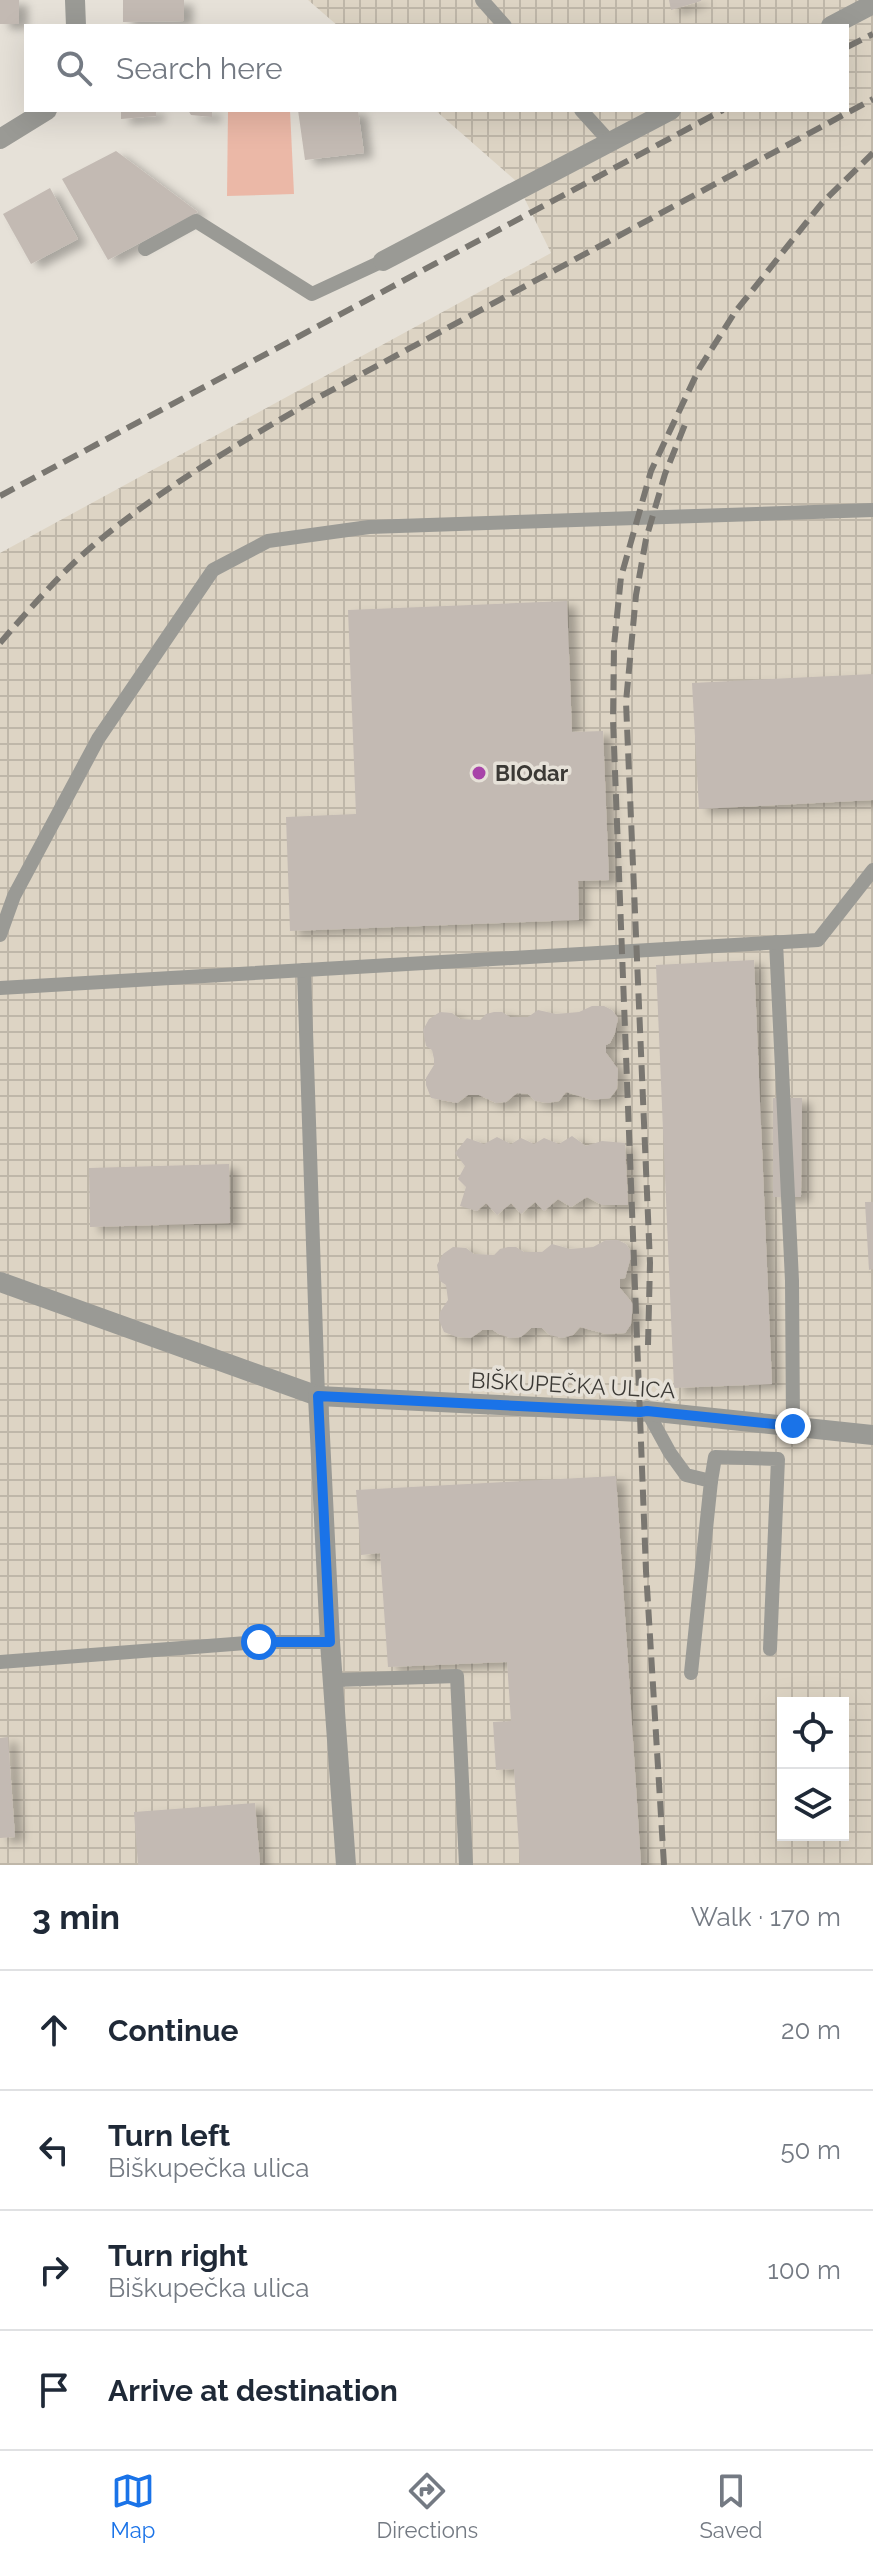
<!DOCTYPE html>
<html lang="en">
<head>
<meta charset="utf-8">
<style>
  body { margin:0; font-family:Raleway,sans-serif; background:#f6f6f7; color:#1f2937 }
  .controls { position:absolute; right:24px; bottom:24px; display:grid; overflow:hidden; border-radius:0px; box-shadow:0 8px 32px #0002 }
  .controls button { width:72px; height:72px; display:grid; place-items:center; padding:0; border:0; border-bottom:2px solid #e0e1e3; background:#fff; color:#1f2937; font:40px sans-serif }
  .stop { position:absolute; width:24px; height:24px; margin:-18px; border:6px solid #1a73e8; border-radius:50%; background:#fff }
  .stop.end { background:#1a73e8; border-color:#fff; box-shadow:0 2px 8px #0008 }
  .list { margin:0; padding:0; list-style:none }
  h2 { display:flex; justify-content:space-between; align-items:center; height:104px; margin:0; padding:0 32px; font-size:34px }
  h2 small { font-size:26px; font-weight:400; color:#747a83 }
  .list li { display:grid; grid-template-columns:52px 1fr auto; gap:24px; align-items:center; box-sizing:border-box; height:120px; padding:0 32px; border-top:2px solid #e0e1e3 }
  .list b { display:block; font-size:30px; white-space:nowrap }
  .list p { margin:0; font-size:26px; white-space:nowrap; color:#747a83 }
  .list em { font-size:26px; font-style:normal; color:#747a83 }
  .icon { flex:none; width:44px; height:44px; fill:none; stroke:currentColor; stroke-width:2; stroke-linecap:round; stroke-linejoin:round }
  .map { position:relative; flex:none; width:873px; height:1865px; overflow:hidden }
  .search { position:absolute; background:#fff; box-shadow:0 8px 32px #0002; left:24px; right:24px; top:24px; height:88px; display:flex; align-items:center; gap:20px; box-sizing:border-box; padding:0 28px; border-radius:0px; color:#747a83; font-size:30px }
  .sheet { height:584px; background:#fff }
  nav { display:flex; justify-content:space-around; align-items:center; box-sizing:border-box; height:112px; border-top:2px solid #e0e1e3; background:#fff; font-size:22px; color:#747a83 }
  nav a { display:grid; justify-items:center; gap:4px }
  nav .on { color:#1a73e8 }
  .map>svg:first-child { display:block }
  .industrial { fill:url(#industrial-grid); fill-rule:evenodd }
  .grass { fill:#ebb8a7 }
  .building { fill:#c3bab3; filter:url(#shadow) }
  .lines { fill:none; stroke-linecap:round; stroke-linejoin:round }
  .service { stroke:#9a9a95; stroke-width:14 }
  .minor { stroke:#9a9a95; stroke-width:20 }
  .rail { stroke:#7a7771; stroke-width:6; stroke-dasharray:16 8; stroke-linecap:butt }
  .route { stroke:#1a73e8; stroke-width:10 }
  .poi-dot { fill:#a844a9; stroke:#e6e1d8; stroke-width:3 }
  .labels { text-anchor:middle; stroke-width:7; stroke-linejoin:round; paint-order:stroke }
  .poi-label { font-size:22px; font-weight:bold; fill:#3b3935; stroke:#e6e1d8; text-anchor:start }
  .street-label { font-size:22px; fill:#3b3935; stroke:#e6e1d8 }
</style>
</head>
<body>
<div class="map">
<svg width="873" height="1865" viewBox="0 0 873 1865">
  <defs>
    <pattern id="industrial-grid" width="8" height="8" patternUnits="userSpaceOnUse" patternTransform="scale(2)"><rect width="8" height="8" fill="#ddd4c4"/><path d="M0 4h8M4 0v8" fill="none" stroke="#bfb7a9"/></pattern>
    <filter id="shadow"><feDropShadow dx="9" dy="5" stdDeviation="4" flood-color="#0004"/></filter>
  </defs>
  <rect width="100%" height="100%" fill="#e6e1d8"/>
  <path class="industrial" d="M 308,0 L 873,0 L 873,1865 L 0,1865 L 0,553 L 551,253 L 516,181 L 435,110 L 847,110 L 847,26 L 338,26 ZM 783,1703 L 843,1703 L 843,1835 L 783,1835 Z"/>
  <path class="grass" d="M 228,110 L 290,110 L 294,194 L 227,196 Z"/>
  <g class="building">
    <rect x="0" y="0" width="19" height="24"/>
    <path d="M 123,0 L 184,0 L 184,21 L 123,22 Z"/>
    <path d="M 669,0 L 701,0 L 701,1 L 671,10 Z"/>
    <path d="M 121,110 L 156,110 L 156,116 L 121,119 Z"/>
    <path d="M 188,110 L 212,110 L 212,117 L 191,115 Z"/>
    <path d="M 298,110 L 358,110 L 364,153 L 305,160 Z"/>
    <path d="M 116,151 L 198,212 L 108,260 L 62,179 Z"/>
    <path d="M 50,188 L 78,239 L 31,264 L 3,214 Z"/>
    <path d="M 567,601 L 572,732 L 603,731 L 609,880 L 578,881 L 579,920 L 290,931 L 286,817 L 356,814 L 348,610 Z"/>
    <path d="M 873,674 L 873,800 L 699,809 L 692,683 Z"/>
    <path d="M 754,960 L 772,1384 L 674,1388 L 656,965 Z"/>
    <path d="M 592,1006 L 604,1006 L 612,1010 L 618,1018 L 615,1033 L 610,1043 L 606,1045 L 606,1053 L 618,1069 L 617,1089 L 610,1098 L 592,1100 L 566,1092 L 559,1101 L 548,1103 L 535,1101 L 528,1094 L 517,1093 L 506,1102 L 496,1103 L 479,1095 L 468,1095 L 457,1103 L 431,1098 L 426,1085 L 426,1078 L 434,1065 L 434,1059 L 432,1050 L 426,1046 L 423,1030 L 429,1019 L 440,1012 L 452,1013 L 460,1019 L 480,1020 L 486,1014 L 494,1012 L 502,1012 L 510,1017 L 528,1017 L 538,1010 L 556,1014 L 579,1012 Z"/>
    <path d="M 773,1098 L 802,1098 L 801,1197 L 773,1197 Z"/>
    <path d="M 572,1136 L 586,1146 L 602,1141 L 625,1143 L 628,1205 L 602,1205 L 587,1197 L 571,1207 L 558,1199 L 544,1211 L 535,1202 L 521,1214 L 511,1203 L 497,1215 L 486,1203 L 477,1211 L 460,1206 L 466,1187 L 458,1179 L 465,1166 L 455,1153 L 467,1138 L 484,1144 L 497,1137 L 511,1144 L 521,1138 L 534,1144 L 544,1138 L 559,1144 Z"/>
    <path d="M 229,1164 L 230,1223 L 90,1227 L 89,1168 Z"/>
    <path d="M 865,1202 L 873,1202 L 873,1269 L 869,1270 Z"/>
    <path d="M 606,1240 L 618,1240 L 626,1244 L 632,1253 L 625,1278 L 620,1279 L 620,1288 L 633,1304 L 631,1324 L 625,1333 L 606,1334 L 580,1327 L 573,1335 L 562,1338 L 550,1335 L 542,1328 L 531,1328 L 521,1337 L 510,1338 L 499,1334 L 493,1330 L 482,1330 L 471,1338 L 457,1337 L 444,1332 L 439,1320 L 440,1312 L 448,1300 L 446,1285 L 440,1281 L 437,1265 L 443,1254 L 453,1247 L 466,1248 L 474,1254 L 494,1255 L 500,1249 L 508,1247 L 516,1247 L 524,1252 L 542,1252 L 552,1244 L 570,1249 L 593,1247 Z"/>
    <path d="M 616,1476 L 641,1865 L 520,1865 L 514,1769 L 496,1770 L 493,1722 L 511,1721 L 507,1662 L 388,1667 L 380,1553 L 361,1555 L 356,1490 Z"/>
    <path d="M 8,1737 L 15,1837 L 0,1838 L 0,1738 Z"/>
    <path d="M 255,1803 L 260,1865 L 138,1865 L 134,1812 Z"/>
  </g>
  <g class="lines">
    <g class="service">
      <path d="M 482,0 L 505,26"/>
      <path d="M 581,110 L 610,142"/>
      <path d="M 145,249 L 196,221 L 312,294 L 383,261"/>
      <path d="M 0,935 L 14,896 L 98,739 L 213,570 L 268,541 L 369,527 L 873,510"/>
      <path d="M 776,942 L 792,1281 L 793,1426"/>
      <path d="M 304,970 L 318,1396"/>
      <path d="M 0,988 L 818,940 L 873,870"/>
      <path d="M 647,1411 L 670,1453 L 686,1475 L 711,1481 L 691,1673"/>
      <path d="M 711,1481 L 715,1457 L 778,1459 L 770,1649"/>
      <path d="M 0,1662 L 259,1642 L 330,1642"/>
      <path d="M 334,1680 L 457,1676 L 466,1865"/>
    </g>
    <g class="minor">
      <path d="M 75,0 L 76,26"/>
      <path d="M 831,26 L 873,4"/>
      <path d="M 0,139 L 47,110"/>
      <path d="M 383,261 L 671,110"/>
      <path d="M 0,1282 L 318,1396 L 640,1412 L 647,1411 L 873,1435"/>
      <path d="M 318,1396 L 330,1642 L 346,1865"/>
    </g>
    <g class="rail">
      <path d="M 847,47 L 873,34"/>
      <path d="M 0,496 L 723,110"/>
      <path d="M 0,643 C 28,611 57,577 89,549 C 159,489 241,442 321,396 L 873,99"/>
      <path d="M 648,1345 L 650,1263 L 626,702 L 636,595 L 646,539 L 665,474 L 686,422"/>
      <path d="M 664,1865 L 646,1571 L 613,720 L 614,645 L 621,577 L 651,471 L 699,369 L 735,312 L 822,203 L 873,153"/>
    </g>
  </g>
  <g class="lines">
    <path class="route" d="M 259,1642 L 330,1642 L 318,1396 L 640,1412 L 647,1411 L 793,1426"/>
  </g>
  <circle class="poi-dot" cx="479" cy="773" r="8"/>
  <g class="labels">
    <g class="poi-label">
      <text x="495" y="781">BIOdar</text>
    </g>
    <g class="street-label">
      <text transform="translate(573 1385) rotate(3)" y="8">BIŠKUPEČKA ULICA</text>
    </g>
  </g>
</svg>
<div class="controls">
<button><svg class="icon" aria-label="locate" viewBox="0 0 24 24"><circle cx="12" cy="12" r="6"/><path d="M12 2v4M12 18v4M2 12h4M18 12h4"/></svg></button>
<button><svg class="icon" aria-label="layers" viewBox="0 0 24 24"><path d="M12 4l9 5-9 5-9-5zM3 14l9 5 9-5"/></svg></button>
</div>
<div class="stop" style="left:259px;top:1642px"></div>
<div class="stop end" style="left:793px;top:1426px"></div>
<div class="search"><svg class="icon" aria-label="search" viewBox="0 0 24 24"><circle cx="10" cy="10" r="6"/><path d="M15 15l6 6"/></svg>Search here</div>
</div>
<section class="sheet">
<h2>3 min<small>Walk · 170 m</small></h2>
<ul class="list">
<li><svg class="icon" aria-label="ahead" viewBox="0 0 24 24"><path d="M12 20V5M6 11l6-6 6 6"/></svg><div><b>Continue</b></div><em>20 m</em></li>
<li><svg class="icon" aria-label="left" viewBox="0 0 24 24"><path d="M17 20v-9H6M10 6l-5 5 5 5"/></svg><div><b>Turn left</b><p>Biškupečka ulica</p></div><em>50 m</em></li>
<li><svg class="icon" aria-label="right" viewBox="0 0 24 24"><path d="M7 20v-9h11M14 6l5 5-5 5"/></svg><div><b>Turn right</b><p>Biškupečka ulica</p></div><em>100 m</em></li>
<li><svg class="icon" aria-label="arrive" viewBox="0 0 24 24"><path d="M6 21V4h12l-3 4 3 4H6"/></svg><div><b>Arrive at destination</b></div></li>
</ul>
</section>
<nav>
<a class="on"><svg class="icon" aria-label="map" viewBox="0 0 24 24"><path d="M3 6l6-2 6 2 6-2v14l-6 2-6-2-6 2zM9 4v14M15 6v14"/></svg>Map</a>
<a><svg class="icon" aria-label="directions" viewBox="0 0 24 24"><path d="M12 3l9 9-9 9-9-9zM9 14v-3h6M13 9l2 2-2 2"/></svg>Directions</a>
<a><svg class="icon" aria-label="saved" viewBox="0 0 24 24"><path d="M7 4h10v16l-5-4-5 4z"/></svg>Saved</a>
</nav>
</body>
</html>
